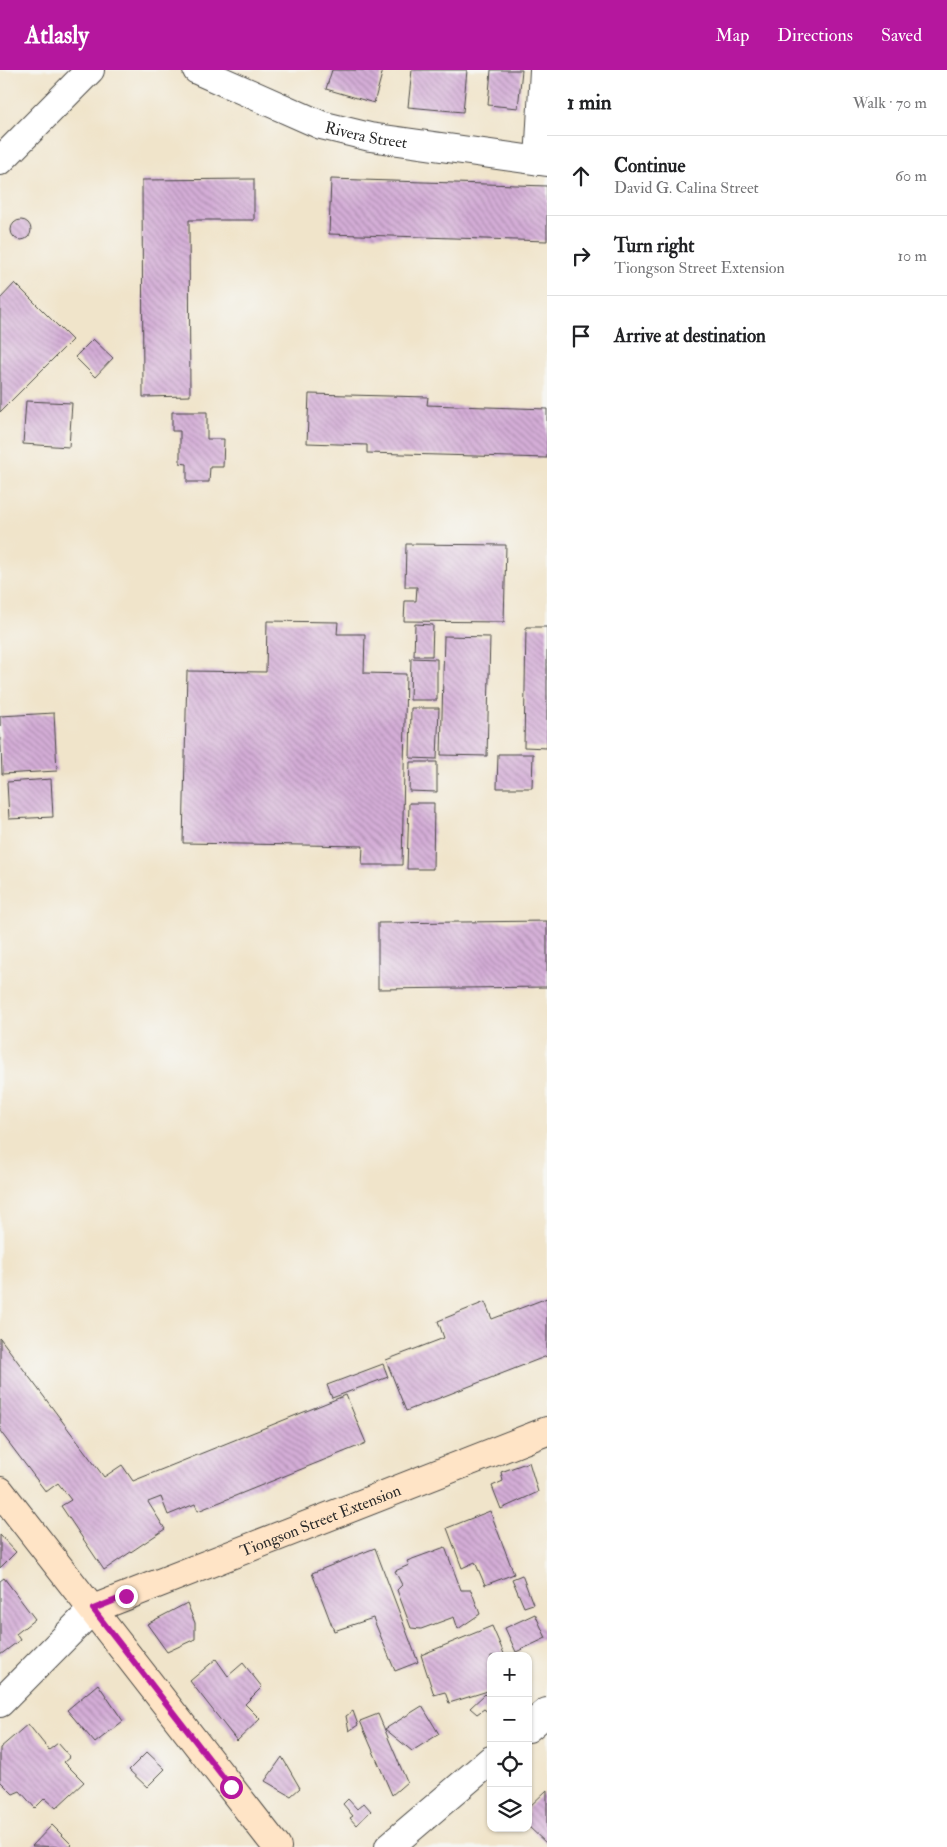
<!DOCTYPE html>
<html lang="en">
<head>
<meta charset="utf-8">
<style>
  body { margin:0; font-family:"IM FELL Double Pica",serif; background:#f2f2f2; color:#202124 }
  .controls { position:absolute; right:15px; bottom:15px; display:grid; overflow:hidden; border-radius:10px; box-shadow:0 1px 4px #0004 }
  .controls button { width:45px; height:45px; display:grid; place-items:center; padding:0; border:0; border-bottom:1px solid #e0e0e0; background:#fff; color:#202124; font:25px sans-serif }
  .stop { position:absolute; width:15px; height:15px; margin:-11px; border:4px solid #b5179e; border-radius:50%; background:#fff }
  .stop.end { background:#b5179e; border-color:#fff; box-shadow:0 1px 5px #0008 }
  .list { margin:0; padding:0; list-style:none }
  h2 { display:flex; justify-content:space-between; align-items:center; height:65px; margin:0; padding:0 20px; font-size:21px }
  h2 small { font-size:16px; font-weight:400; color:#757577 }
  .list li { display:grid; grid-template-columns:32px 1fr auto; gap:15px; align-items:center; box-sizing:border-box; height:80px; padding:0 20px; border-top:1px solid #e0e0e0 }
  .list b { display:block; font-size:19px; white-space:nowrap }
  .list p { margin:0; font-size:16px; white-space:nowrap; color:#757577 }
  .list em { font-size:16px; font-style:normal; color:#757577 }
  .icon { flex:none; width:28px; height:28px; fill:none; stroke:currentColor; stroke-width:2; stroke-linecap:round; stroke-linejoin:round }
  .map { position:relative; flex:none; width:547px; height:1777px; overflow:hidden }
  header { display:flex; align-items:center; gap:30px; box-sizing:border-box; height:70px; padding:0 25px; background:#b5179e; color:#fff }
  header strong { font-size:24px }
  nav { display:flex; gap:28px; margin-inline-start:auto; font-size:18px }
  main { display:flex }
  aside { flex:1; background:#fff }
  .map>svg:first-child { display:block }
  .building { fill:url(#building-back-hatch) }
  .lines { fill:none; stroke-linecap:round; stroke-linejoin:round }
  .street-casing { stroke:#494743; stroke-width:30 }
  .secondary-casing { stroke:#494743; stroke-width:30 }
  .street { stroke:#fff; stroke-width:28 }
  .secondary { stroke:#ffe4c6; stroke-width:28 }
  .route { stroke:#b5179e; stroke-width:6 }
  .labels { text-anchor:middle; stroke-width:4.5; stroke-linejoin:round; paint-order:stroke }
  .street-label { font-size:16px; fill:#2b2b2b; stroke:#f6f6f2 }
</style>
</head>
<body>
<header>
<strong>Atlasly</strong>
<nav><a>Map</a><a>Directions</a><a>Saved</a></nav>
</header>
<main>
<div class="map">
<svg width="547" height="1777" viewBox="0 0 547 1777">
  <defs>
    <pattern id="building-back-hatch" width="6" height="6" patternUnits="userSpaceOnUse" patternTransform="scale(1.25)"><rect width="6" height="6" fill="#d4add7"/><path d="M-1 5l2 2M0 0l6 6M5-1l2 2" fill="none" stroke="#ac8daf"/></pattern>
  </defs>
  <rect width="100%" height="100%" fill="#f6f6f2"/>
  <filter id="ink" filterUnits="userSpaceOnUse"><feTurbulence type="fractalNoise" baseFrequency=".02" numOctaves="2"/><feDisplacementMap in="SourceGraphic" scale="10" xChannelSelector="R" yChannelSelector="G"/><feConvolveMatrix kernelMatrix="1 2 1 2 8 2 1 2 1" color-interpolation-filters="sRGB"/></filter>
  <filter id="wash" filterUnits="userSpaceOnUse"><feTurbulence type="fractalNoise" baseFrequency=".0096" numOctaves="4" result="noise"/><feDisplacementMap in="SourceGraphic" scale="20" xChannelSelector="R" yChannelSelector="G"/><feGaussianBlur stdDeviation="1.12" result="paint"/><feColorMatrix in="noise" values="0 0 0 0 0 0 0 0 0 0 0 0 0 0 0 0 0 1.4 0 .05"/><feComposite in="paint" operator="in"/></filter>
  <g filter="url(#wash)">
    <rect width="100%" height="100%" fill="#f0e4ca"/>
    <g id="blocks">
      <g class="building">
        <path d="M 332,0 L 383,0 L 374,33 L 326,19 Z"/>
        <path d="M 412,0 L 467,0 L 463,42 L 408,37 Z"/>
        <path d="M 491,0 L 522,0 L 518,38 L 488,35 Z"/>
        <path d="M 254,109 L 254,150 L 189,150 L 190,326 L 143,327 L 142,110 Z"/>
        <path d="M 331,109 L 547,116 L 547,171 L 329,164 Z"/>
        <circle cx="21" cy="160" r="10"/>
        <path d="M 15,213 L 72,270 L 0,342 L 0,229 Z"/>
        <path d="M 93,269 L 113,288 L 95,307 L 75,287 Z"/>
        <path d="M 309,324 L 428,327 L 427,335 L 547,339 L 547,388 L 367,383 L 367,375 L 307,373 Z"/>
        <path d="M 26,331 L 72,333 L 69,377 L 23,374 Z"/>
        <path d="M 172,342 L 207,342 L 207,369 L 224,369 L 223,397 L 210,397 L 209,412 L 187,412 L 187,394 L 180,393 L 180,361 L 172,361 Z"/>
        <path d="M 406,474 L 506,475 L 504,552 L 404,551 L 405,531 L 416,531 L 417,517 L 405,517 Z"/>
        <path d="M 267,551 L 338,552 L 337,564 L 365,564 L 364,603 L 406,604 L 402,795 L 362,795 L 363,776 L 183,773 L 187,601 L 266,602 Z"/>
        <path d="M 415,554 L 433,555 L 432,586 L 414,586 Z"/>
        <path d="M 526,557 L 547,557 L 547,678 L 524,677 Z"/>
        <path d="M 444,566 L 490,567 L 487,686 L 441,685 Z"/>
        <path d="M 411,588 L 437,589 L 437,630 L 410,630 Z"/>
        <path d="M 411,638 L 439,638 L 437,689 L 410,688 Z"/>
        <path d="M 54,643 L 57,701 L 2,704 L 0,646 Z"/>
        <path d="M 498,684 L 533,684 L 532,718 L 497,718 Z"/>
        <path d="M 410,692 L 437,692 L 437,722 L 409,721 Z"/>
        <path d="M 51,709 L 53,747 L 9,749 L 7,712 Z"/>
        <path d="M 409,733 L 434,733 L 433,799 L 407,799 Z"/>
        <path d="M 547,851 L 547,917 L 378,919 L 378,853 Z"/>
        <path d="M 547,1228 L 547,1286 L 406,1341 L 386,1290 L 444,1268 L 438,1251 L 485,1232 L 492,1249 Z"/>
        <path d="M 0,1268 L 104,1407 L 122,1395 L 133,1411 L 346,1325 L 366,1373 L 198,1441 L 195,1434 L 168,1445 L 161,1427 L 148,1432 L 165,1459 L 104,1500 L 61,1436 L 71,1430 L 58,1413 L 46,1422 L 0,1361 Z"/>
        <path d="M 383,1294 L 388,1307 L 332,1328 L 327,1315 Z"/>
        <path d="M 529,1392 L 538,1422 L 501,1439 L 492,1416 L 503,1411 L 501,1402 Z"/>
        <path d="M 490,1441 L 514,1504 L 485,1515 L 475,1492 L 462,1498 L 447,1458 Z"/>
        <path d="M 0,1465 L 16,1482 L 0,1498 Z"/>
        <path d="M 445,1477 L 461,1520 L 471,1520 L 480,1544 L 458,1559 L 454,1547 L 421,1559 L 411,1558 L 397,1520 L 402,1515 L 395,1501 L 409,1495 L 407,1491 Z"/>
        <path d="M 375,1478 L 418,1592 L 395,1601 L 373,1548 L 334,1561 L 312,1503 Z"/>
        <path d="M 522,1505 L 533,1534 L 524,1537 L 512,1509 Z"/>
        <path d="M 4,1508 L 35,1549 L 16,1564 L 20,1570 L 0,1585 L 0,1511 Z"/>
        <path d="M 187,1533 L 195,1553 L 195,1569 L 167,1582 L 147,1554 Z"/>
        <path d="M 535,1544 L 546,1568 L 516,1582 L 505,1558 Z"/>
        <path d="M 492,1556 L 505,1586 L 491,1586 L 491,1620 L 449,1633 L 445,1622 L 434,1625 L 421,1585 Z"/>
        <path d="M 216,1589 L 228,1606 L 243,1593 L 262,1617 L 245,1634 L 260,1649 L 237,1671 L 190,1611 Z"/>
        <path d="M 98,1614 L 123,1651 L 95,1673 L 67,1640 Z"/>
        <path d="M 485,1624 L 491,1630 L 491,1640 L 489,1643 L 484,1639 L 477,1644 L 470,1638 Z"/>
        <path d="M 422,1636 L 439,1664 L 412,1681 L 385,1659 Z"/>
        <path d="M 353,1641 L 358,1655 L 349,1661 L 346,1646 Z"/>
        <path d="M 378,1644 L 407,1712 L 392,1725 L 360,1651 Z"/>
        <path d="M 28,1654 L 49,1680 L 58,1673 L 70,1687 L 64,1692 L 84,1712 L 56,1738 L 45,1728 L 35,1738 L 20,1721 L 13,1724 L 0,1711 L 0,1678 Z"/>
        <path d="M 147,1682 L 165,1699 L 147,1717 L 129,1700 Z"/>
        <path d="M 282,1687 L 300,1718 L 291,1726 L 265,1711 Z"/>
        <path d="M 547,1720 L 547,1774 L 528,1756 L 528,1738 Z"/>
        <path d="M 348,1729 L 357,1739 L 364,1733 L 371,1741 L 356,1755 L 350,1748 L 353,1746 L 343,1734 Z"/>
        <path d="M 52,1755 L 72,1775 L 70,1777 L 32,1776 Z"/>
      </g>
    </g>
  </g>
  <g filter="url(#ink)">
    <use href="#blocks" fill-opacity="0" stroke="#494743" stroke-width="1"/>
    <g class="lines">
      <g class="street-casing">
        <g id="street">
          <path id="s1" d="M 197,0 L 321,55 L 370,67 L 547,92"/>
          <path d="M 0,91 L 90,0"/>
          <path d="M 539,91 L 544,0"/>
          <path d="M 0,1633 L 93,1539"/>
          <path d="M 528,1658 L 547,1642"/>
          <path d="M 389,1777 L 491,1690"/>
        </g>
      </g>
      <g class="secondary-casing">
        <g id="secondary">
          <path d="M 0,1421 L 277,1777"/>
          <path id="s2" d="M 93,1539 L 547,1361"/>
        </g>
      </g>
      <use href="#street" class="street"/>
      <use href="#secondary" class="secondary"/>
    </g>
  </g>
  <g class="lines" filter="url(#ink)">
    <path class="route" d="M 126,1526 L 93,1539 L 231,1717"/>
  </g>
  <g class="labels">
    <g class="street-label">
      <text dy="6" stroke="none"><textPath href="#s1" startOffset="182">Rivera Street</textPath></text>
      <text dy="6" stroke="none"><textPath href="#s2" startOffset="244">Tiongson Street Extension</textPath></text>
    </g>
  </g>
</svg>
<div class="controls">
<button>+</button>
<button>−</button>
<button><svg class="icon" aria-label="locate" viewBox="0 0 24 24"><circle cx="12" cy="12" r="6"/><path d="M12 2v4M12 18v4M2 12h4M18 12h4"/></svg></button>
<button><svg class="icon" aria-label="layers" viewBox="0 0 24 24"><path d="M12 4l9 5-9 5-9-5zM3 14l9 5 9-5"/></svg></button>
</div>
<div class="stop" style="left:231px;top:1717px"></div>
<div class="stop end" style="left:126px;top:1526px"></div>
</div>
<aside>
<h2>1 min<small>Walk · 70 m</small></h2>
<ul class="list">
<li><svg class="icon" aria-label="ahead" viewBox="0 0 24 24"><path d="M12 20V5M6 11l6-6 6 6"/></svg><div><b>Continue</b><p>David G. Calina Street</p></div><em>60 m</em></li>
<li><svg class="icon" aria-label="right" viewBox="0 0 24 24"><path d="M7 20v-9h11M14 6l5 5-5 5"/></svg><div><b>Turn right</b><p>Tiongson Street Extension</p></div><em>10 m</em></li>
<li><svg class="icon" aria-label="arrive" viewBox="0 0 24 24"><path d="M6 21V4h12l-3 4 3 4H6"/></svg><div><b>Arrive at destination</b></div></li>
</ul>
</aside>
</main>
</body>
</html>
